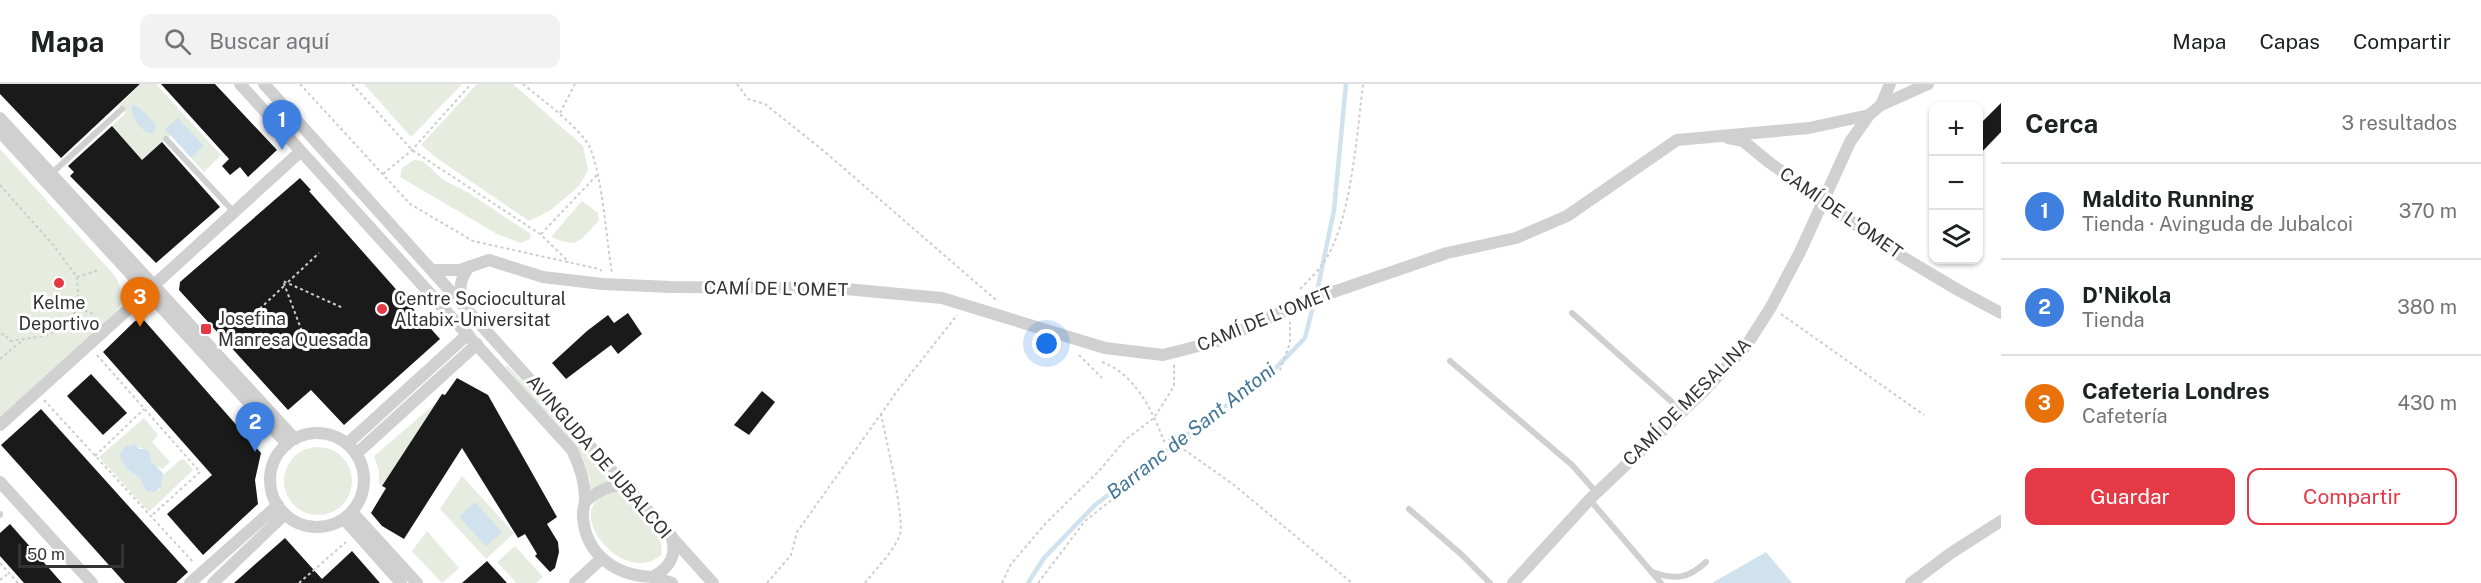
<!DOCTYPE html>
<html lang="es">
<head>
<meta charset="utf-8">
<style>
  body { margin:0; font-family:"Public Sans",sans-serif; background:#f2f2f2; color:#202124 }
  .controls { position:absolute; right:18px; top:18px; display:grid; overflow:hidden; border-radius:12px; box-shadow:0 2px 4px #0004 }
  .controls button { width:54px; height:54px; display:grid; place-items:center; padding:0; border:0; border-bottom:2px solid #e0e0e0; background:#fff; color:#202124; font:30px sans-serif }
  .scale { position:absolute; left:18px; bottom:15px; width:106px; box-sizing:border-box; padding-left:6px; border:3px solid #333; border-top:0; font-size:16px; line-height:21px; white-space:nowrap; color:#333; -webkit-text-stroke:4px #fff; paint-order:stroke }
  .you { position:absolute; left:1047px; top:260px; width:21px; height:21px; margin:-15px; border:4px solid #fff; border-radius:50%; background:#1a73e8; box-shadow:0 0 0 9px #1a73e833 }
  .badge { display:grid; place-items:center; width:39px; height:39px; border-radius:50%; background:#e63946; color:#fff; font-size:20px; font-weight:700 }
  .pin { position:absolute; translate:-50% -50px; filter:drop-shadow(0 2px 3px #0008) }
  .pin::after { content:''; position:absolute; top:32px; width:21px; height:18px; background:inherit; clip-path:polygon(0 0,100% 0,50% 100%) }
  .list { margin:0; padding:0; list-style:none }
  h2 { display:flex; justify-content:space-between; align-items:center; height:78px; margin:0; padding:0 24px; font-size:26px }
  h2 small { font-size:20px; font-weight:400; color:#757577 }
  .list li { display:grid; grid-template-columns:39px 1fr auto; gap:18px; align-items:center; box-sizing:border-box; height:96px; padding:0 24px; border-top:2px solid #e0e0e0 }
  .list b { display:block; font-size:22px; white-space:nowrap }
  .list p { margin:0; font-size:20px; white-space:nowrap; color:#757577 }
  .list em { font-size:20px; font-style:normal; color:#757577 }
  .actions { display:flex; gap:12px; padding:18px 24px }
  .actions a { flex:1; padding:14px 0; border:2px solid #e63946; border-radius:12px; text-align:center; font-size:21px; color:#e63946 }
  .actions .main { background:#e63946; color:#fff }
  .icon { flex:none; width:33px; height:33px; fill:none; stroke:currentColor; stroke-width:2; stroke-linecap:round; stroke-linejoin:round }
  .map { position:relative; flex:none; width:2001px; height:499px; overflow:hidden }
  header { display:flex; align-items:center; gap:36px; box-sizing:border-box; height:84px; padding:0 30px; background:#fff; border-bottom:2px solid #e0e0e0 }
  header strong { font-size:28px }
  nav { display:flex; gap:33px; margin-inline-start:auto; font-size:21px }
  .search { width:420px; height:54px; background:#f2f2f2; display:flex; align-items:center; gap:15px; box-sizing:border-box; padding:0 21px; border-radius:12px; color:#757577; font-size:22px }
  main { display:flex }
  aside { flex:1; background:#fff }
  .map>svg:first-child { display:block }
  .green { fill:#e6ecdf }
  .water { fill:#cfe2ee }
  .lines { fill:none; stroke-linecap:round; stroke-linejoin:round }
  .stream { stroke:#cfe2ee; stroke-width:4.5 }
  .building { fill:#1a1a1a }
  .path { stroke:#cdcdcd; stroke-width:2; stroke-dasharray:3 3; stroke-linecap:butt }
  .lane { stroke:#d0d0d0; stroke-width:6 }
  .street { stroke:#d0d0d0; stroke-width:12 }
  .poi-dot { fill:#e63946; stroke:#fff; stroke-width:2 }
  .labels { text-anchor:middle; stroke-width:6; stroke-linejoin:round; paint-order:stroke }
  .street-label { font-size:18px; fill:#333; stroke:#fff }
  .poi-label { font-size:18px; fill:#333; stroke:#fff; text-anchor:start }
  .water-label { font-size:20px; font-style:italic; fill:#3f7597; stroke:#fff }
</style>
</head>
<body>
<header>
<strong>Mapa</strong>
<div class="search"><svg class="icon" aria-label="search" viewBox="0 0 24 24"><circle cx="10" cy="10" r="6"/><path d="M15 15l6 6"/></svg>Buscar aquí</div>
<nav><a>Mapa</a><a>Capas</a><a>Compartir</a></nav>
</header>
<main>
<div class="map">
<svg width="2001" height="499" viewBox="0 0 2001 499">
  <rect width="100%" height="100%" fill="#fff"/>
  <g class="green">
    <path d="M 141,0 L 156,0 L 221,71 L 204,88 L 191,74 L 204,62 L 171,51 L 142,76 L 112,42 L 126,29 L 119,21 Z"/>
    <path d="M 364,0 L 462,0 L 411,53 Z"/>
    <path d="M 477,0 L 513,0 L 583,62 L 588,86 L 579,102 L 551,126 L 529,137 L 438,75 L 421,61 Z"/>
    <path d="M 0,65 L 115,192 C 128,215 124,220 106,238 L 0,336 Z"/>
    <path d="M 414,76 L 423,77 L 442,95 L 467,108 L 531,150 L 530,155 L 521,159 L 497,150 L 400,93 L 402,84 Z"/>
    <path d="M 582,117 L 598,129 L 599,137 C 578,157 581,165 551,153 Z"/>
    <path d="M 505,282 L 508,282 L 611,396 L 590,406 L 590,396 L 583,374 Z"/>
    <path d="M 436,319 L 382,402 L 379,400 L 379,386 L 374,372 Z"/>
    <path d="M 144,334 L 158,351 L 152,358 L 170,378 L 162,385 L 154,381 L 143,364 L 130,363 L 122,367 L 125,383 L 139,393 L 146,407 L 159,406 L 163,391 L 179,377 L 184,375 L 193,386 L 150,427 L 148,427 L 99,373 Z"/>
    <circle cx="318" cy="397" r="34"/>
    <path d="M 462,392 L 514,449 L 486,475 L 440,425 Z"/>
    <path d="M 609,408 L 618,408 L 625,411 C 641,429 665,446 661,471 C 629,499 582,448 592,424 C 595,417 602,412 609,408 Z"/>
    <path d="M 427,447 L 459,484 L 442,499 L 412,467 Z"/>
    <path d="M 515,462 L 543,493 L 536,499 L 516,499 L 497,478 Z"/>
  </g>
  <g class="water">
    <path d="M 134,21 C 139,22 153,37 156,42 L 154,49 L 147,49 C 138,42 133,34 131,23 Z"/>
    <path d="M 178,34 L 204,62 L 191,74 L 165,45 Z"/>
    <path d="M 134,360 L 139,365 L 147,365 L 150,370 L 151,377 L 163,389 L 161,403 L 154,408 L 146,407 L 139,393 L 125,383 L 119,370 L 127,361 L 130,363 Z"/>
    <path d="M 475,418 L 502,448 L 486,462 L 459,433 Z"/>
    <path d="M 1766,468 L 1792,499 L 1712,499 Z"/>
  </g>
  <g class="lines">
    <path class="stream" d="M 1028,499 L 1044,474 L 1095,421 L 1220,326 L 1263,297 L 1305,254 L 1318,203 L 1334,126 L 1346,0"/>
  </g>
  <g class="building">
    <path d="M 0,0 L 140,0 L 61,74 L 0,10 Z"/>
    <path d="M 161,0 L 215,0 L 277,66 L 248,93 L 240,83 L 230,91 L 222,82 L 229,75 Z"/>
    <path d="M 2001,19 L 2001,48 L 1978,72 L 1978,42 Z"/>
    <path d="M 112,42 L 142,76 L 162,58 L 220,123 L 156,179 L 70,92 L 74,88 L 68,82 Z"/>
    <path d="M 300,94 L 311,106 L 309,107 L 440,255 L 344,341 L 311,306 L 288,326 L 179,206 L 180,198 Z"/>
    <path d="M 628,229 L 642,250 L 618,270 L 611,261 L 566,295 L 552,279 L 587,247 L 608,231 L 614,239 Z"/>
    <path d="M 143,235 L 261,369 L 255,396 L 258,420 L 203,471 L 167,430 L 212,391 L 103,268 L 135,237 Z"/>
    <path d="M 91,290 L 127,329 L 103,351 L 67,312 Z"/>
    <path d="M 457,294 L 488,311 L 557,433 L 547,440 L 558,458 L 559,468 L 555,484 L 550,488 L 535,472 L 537,470 L 525,450 L 518,454 L 462,364 L 404,455 L 382,442 L 371,429 L 386,404 L 382,402 L 442,310 L 445,311 Z"/>
    <path d="M 762,307 L 775,318 L 749,351 L 734,341 Z"/>
    <path d="M 41,325 L 188,488 L 176,499 L 125,499 L 1,361 Z"/>
    <path d="M 10,440 L 62,499 L 24,499 L 0,472 L 0,449 Z"/>
    <path d="M 285,454 L 322,495 L 352,467 L 380,499 L 234,499 Z"/>
    <path d="M 487,477 L 507,499 L 462,499 Z"/>
  </g>
  <g class="lines">
    <g class="path">
      <path d="M 300,0 L 410,120 L 473,157 L 599,185 L 602,187"/>
      <path d="M 352,0 L 412,66 L 540,150 L 569,178"/>
      <path d="M 523,0 C 540,14 582,45 590,64 C 603,95 606,154 612,189"/>
      <path d="M 737,0 L 748,15 L 765,20 L 825,68 L 996,216"/>
      <path d="M 560,29 L 575,0"/>
      <path d="M 383,90 L 412,66 L 471,0"/>
      <path d="M 0,101 L 54,162 L 77,193 L 79,224 C 51,255 49,251 10,257 L 4,250 L 0,251"/>
      <path d="M 541,150 L 597,91"/>
      <path d="M 77,193 L 99,186"/>
      <path d="M 288,198 L 319,169"/>
      <path d="M 1300,205 C 1308,197 1316,189 1322,181 C 1351,142 1357,49 1363,0"/>
      <path d="M 79,224 L 96,231"/>
      <path d="M 1781,230 L 1924,331"/>
      <path d="M 251,233 L 284,202"/>
      <path d="M 306,258 L 283,197 L 343,224"/>
      <path d="M 97,271 L 200,388 L 151,432"/>
      <path d="M 1079,271 L 1102,294"/>
      <path d="M 0,275 L 24,255"/>
      <path d="M 1102,278 C 1135,290 1152,326 1164,357 L 1200,345"/>
      <path d="M 44,316 L 193,478"/>
      <path d="M 1179,362 L 1234,401 L 1352,499"/>
      <path d="M 95,372 L 144,325"/>
      <path d="M 0,479 L 18,499"/>
      <path d="M 0,496 L 9,489"/>
      <path d="M 299,499 L 346,458"/>
      <path d="M 767,499 L 791,471 L 797,448 L 898,306 L 957,231"/>
      <path d="M 865,499 C 876,484 894,468 900,450 C 905,434 885,351 881,330"/>
      <path d="M 1002,499 L 1011,480 L 1046,439 L 1099,387 L 1125,356 L 1154,334 L 1174,302 L 1174,280"/>
      <path d="M 1038,499 L 1085,437 L 1191,353 L 1252,309 L 1280,286 L 1290,259 L 1290,238"/>
    </g>
    <g class="lane">
      <path d="M 166,55 L 234,128"/>
      <path d="M 51,90 L 122,25"/>
      <path d="M 1572,229 L 1682,327"/>
      <path d="M 1450,277 L 1572,381 L 1596,408"/>
      <path d="M 1590,416 L 1661,499"/>
      <path d="M 1409,425 L 1462,471 L 1490,499"/>
      <path d="M 0,430 L 0,431"/>
      <path d="M 1652,488 C 1675,496 1688,495 1706,478"/>
    </g>
    <g class="street">
      <path d="M 240,0 L 572,366 C 580,382 585,397 585,415 C 585,421 582,427 583,433 C 586,472 617,492 653,493 C 670,483 678,471 671,451"/>
      <path d="M 264,0 L 713,499"/>
      <path d="M 1881,21 L 1890,0"/>
      <path d="M 0,34 L 295,355"/>
      <path d="M 0,48 L 287,360"/>
      <path d="M 1728,54 L 1743,57 L 1770,79 L 1891,166 L 1958,206 L 2001,229"/>
      <path d="M 432,186 L 460,186 L 489,176 L 543,193 L 602,200 L 671,203 L 835,204 L 942,214 L 1105,264 L 1163,271 L 1218,257 L 1304,218 L 1447,169 L 1516,154 L 1567,132 L 1677,56 L 1809,44 L 1869,31"/>
      <path d="M 153,202 L 300,68"/>
      <path d="M 462,218 C 459,204 460,195 469,183"/>
      <path d="M 0,341 L 146,209"/>
      <circle cx="317" cy="396" r="47"/>
      <path d="M 347,360 L 468,250"/>
      <path d="M 356,370 L 477,260"/>
      <path d="M 0,398 L 92,499"/>
      <path d="M 585,418 C 598,407 608,401 626,401"/>
      <path d="M 352,428 L 417,499"/>
      <path d="M 344,435 L 401,499"/>
      <path d="M 653,493 L 672,499"/>
      <path d="M 190,499 L 278,421"/>
      <path d="M 213,499 L 285,430"/>
      <path d="M 575,499 L 601,475"/>
      <path d="M 1513,499 L 1590,415 L 1703,308 L 1746,262 L 1771,223 L 1800,168 L 1850,58 L 1869,31 L 1881,21 L 1928,0"/>
      <path d="M 1911,499 L 1951,469 L 2001,437"/>
    </g>
  </g>
  <g class="poi-dot">
    <circle cx="59" cy="199" r="6"/>
    <circle cx="382" cy="225" r="6"/>
    <rect x="200" y="239" width="12" height="12" rx="3"/>
  </g>
  <g class="labels">
    <g class="street-label">
      <text transform="translate(1841 129) rotate(35)" y="6">CAMÍ DE L'OMET</text>
      <text transform="translate(776 205) rotate(1)" y="6">CAMÍ DE L'OMET</text>
      <text transform="translate(1265 235) rotate(-22)" y="6">CAMÍ DE L'OMET</text>
      <text transform="translate(1687 318) rotate(-45)" y="6">CAMÍ DE MESALINA</text>
      <text transform="translate(599 373) rotate(49)" y="6">AVINGUDA DE JUBALCOI</text>
    </g>
    <g class="poi-label">
      <text x="394" y="221">Centre Sociocultural<tspan x="394" dy="21">Altabix-Universitat</tspan></text>
      <text x="59" y="225" text-anchor="middle">Kelme<tspan x="59" dy="21">Deportivo</tspan></text>
      <text x="218" y="241">Josefina<tspan x="218" dy="21">Manresa Quesada</tspan></text>
    </g>
    <g class="water-label">
      <text transform="translate(1191 347) rotate(-38)" y="7">Barranc de Sant Antoni</text>
    </g>
  </g>
</svg>
<div class="controls">
<button>+</button>
<button>−</button>
<button><svg class="icon" aria-label="layers" viewBox="0 0 24 24"><path d="M12 4l9 5-9 5-9-5zM3 14l9 5 9-5"/></svg></button>
</div>
<div class="scale">50 m</div>
<div class="you"></div>
<div class="pin badge" style="left:282px;top:66px;background:#3f7fe0">1</div>
<div class="pin badge" style="left:255px;top:368px;background:#3f7fe0">2</div>
<div class="pin badge" style="left:140px;top:243px;background:#e8710a">3</div>
</div>
<aside>
<h2>Cerca<small>3 resultados</small></h2>
<ul class="list">
<li><span class="badge" style="background:#3f7fe0">1</span><div><b>Maldito Running</b><p>Tienda · Avinguda de Jubalcoi</p></div><em>370 m</em></li>
<li><span class="badge" style="background:#3f7fe0">2</span><div><b>D'Nikola</b><p>Tienda</p></div><em>380 m</em></li>
<li><span class="badge" style="background:#e8710a">3</span><div><b>Cafeteria Londres</b><p>Cafetería</p></div><em>430 m</em></li>
</ul>
<div class="actions"><a class="main">Guardar</a><a>Compartir</a></div>
</aside>
</main>
</body>
</html>
